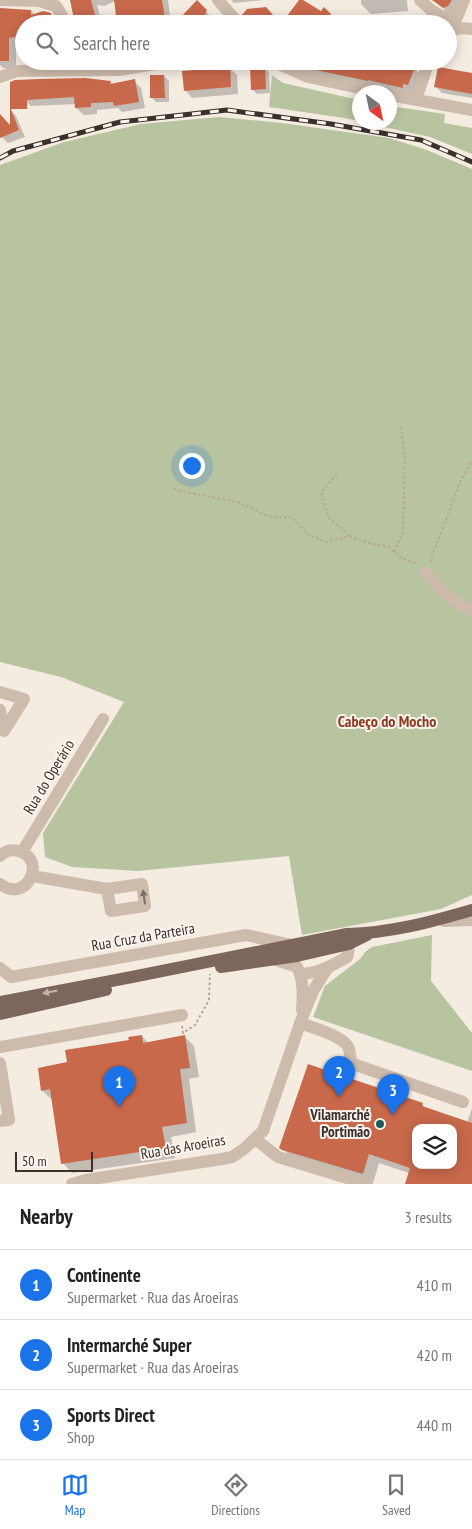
<!DOCTYPE html>
<html lang="en">
<head>
<meta charset="utf-8">
<style>
  body { margin:0; font-family:"PT Sans Narrow",sans-serif; background:#f2f2f2; color:#222 }
  .controls { position:absolute; right:15px; bottom:15px; display:grid; overflow:hidden; border-radius:10px; box-shadow:0 2px 12px #0003 }
  .controls button { width:45px; height:45px; display:grid; place-items:center; padding:0; border:0; border-bottom:1px solid #e0e0e0; background:#fff; color:#222; font:25px sans-serif }
  .compass { position:absolute; left:352px; top:85px; width:45px; height:45px; border-radius:50%; background:#fff; box-shadow:0 2px 12px #0003; rotate:147deg }
  .scale { position:absolute; left:15px; bottom:12px; width:78px; box-sizing:border-box; padding-left:5px; border:2px solid #3b302b; border-top:0; font-size:14px; line-height:18px; white-space:nowrap; color:#3b302b; -webkit-text-stroke:4px #fbf5ee; paint-order:stroke }
  .you { position:absolute; left:191px; top:465px; width:18px; height:18px; margin:-12px; border:4px solid #fff; border-radius:50%; background:#1a73e8; box-shadow:0 0 0 8px #1a73e833 }
  .badge { display:grid; place-items:center; width:32px; height:32px; border-radius:50%; background:#1a73e8; color:#fff; font-size:16px; font-weight:700 }
  .pin { position:absolute; translate:-50% -41px; filter:drop-shadow(0 1px 2px #0008) }
  .pin::after { content:''; position:absolute; top:26px; width:18px; height:15px; background:inherit; clip-path:polygon(0 0,100% 0,50% 100%) }
  .list { margin:0; padding:0; list-style:none }
  h2 { display:flex; justify-content:space-between; align-items:center; height:65px; margin:0; padding:0 20px; font-size:21px }
  h2 small { font-size:16px; font-weight:400; color:#767676 }
  .list li { display:grid; grid-template-columns:32px 1fr auto; gap:15px; align-items:center; box-sizing:border-box; height:70px; padding:0 20px; border-top:1px solid #e0e0e0 }
  .list b { display:block; font-size:19px; white-space:nowrap }
  .list p { margin:0; font-size:16px; white-space:nowrap; color:#767676 }
  .list em { font-size:16px; font-style:normal; color:#767676 }
  .icon { flex:none; width:28px; height:28px; fill:none; stroke:currentColor; stroke-width:2; stroke-linecap:round; stroke-linejoin:round }
  .map { position:relative; flex:none; width:472px; height:1184px; overflow:hidden }
  .search { position:absolute; background:#fff; box-shadow:0 2px 12px #0003; left:15px; right:15px; top:15px; height:55px; display:flex; align-items:center; gap:12px; box-sizing:border-box; padding:0 18px; border-radius:28px; color:#767676; font-size:19px }
  .sheet { height:275px; background:#fff }
  nav { display:flex; justify-content:space-around; align-items:center; box-sizing:border-box; height:70px; border-top:1px solid #e0e0e0; background:#fff; font-size:14px; color:#767676 }
  nav a { display:grid; justify-items:center; gap:2px }
  nav .on { color:#1a73e8 }
  .map>svg:first-child { display:block }
  .green { fill:#b8c4a0 }
  .shadow { fill:#0003; fill-rule:evenodd }
  .building { fill:#c8694b; fill-rule:evenodd }
  .lines { fill:none; stroke-linecap:round; stroke-linejoin:round }
  .path { stroke:#b9a596; stroke-width:2; stroke-dasharray:2.5 2.5; stroke-linecap:butt }
  .minor { stroke:#cdbbac; stroke-width:12 }
  .major { stroke:#7d675c; stroke-width:12 }
  .rail-casing { stroke:#3b302b; stroke-width:5 }
  .rail { stroke:#fbf5ee; stroke-width:3; stroke-dasharray:9; stroke-linecap:butt }
  .oneway { fill:#7d6f65 }
  .oneway2 { fill:#c2b5ac }
  .poi-dot { fill:#1f5a5e; stroke:#fbf5ee; stroke-width:2 }
  .labels { text-anchor:middle; stroke-width:4; stroke-linejoin:round; paint-order:stroke }
  .street-label { font-size:15px; fill:#3b302b; stroke:#fbf5ee }
  .poi-label { font-size:15px; font-weight:bold; fill:#3b302b; stroke:#fbf5ee; text-anchor:end }
  .neighbourhood-label { font-size:16px; font-weight:bold; fill:#8c3b22; stroke:#fbf5ee }
</style>
</head>
<body>
<div class="map">
<svg width="472" height="1184" viewBox="0 0 472 1184">
  <rect width="100%" height="100%" fill="#f4ebe1"/>
  <g class="green">
    <path d="M 272,75 L 283,83 L 359,100 L 359,121 L 344,118 L 269,107 Z"/>
    <path d="M 390,106 L 445,114 L 444,123 L 472,128 L 472,154 L 430,137 L 366,123 L 390,122 Z"/>
    <path d="M 219,117 L 282,123 L 389,138 L 427,150 L 472,169 L 472,895 L 441,909 L 302,935 L 289,856 L 138,871 L 72,867 L 45,857 L 43,833 L 124,702 L 61,677 L 0,662 L 0,165 L 64,142 L 141,124 Z"/>
    <path d="M 432,935 L 431,981 L 472,1033 L 472,1071 L 313,1017 L 325,986 L 360,959 L 365,952 L 372,947 Z"/>
  </g>
  <g class="shadow">
    <path d="M 72,0 L 168,0 L 171,24 L 118,24 L 115,1 L 105,6 L 97,5 L 102,24 L 76,24 Z"/>
    <path d="M 231,0 L 264,0 L 234,3 Z"/>
    <path d="M 301,0 L 321,13 L 331,15 L 340,24 L 283,24 Z"/>
    <path d="M 361,0 L 407,0 L 408,11 L 371,14 L 361,4 Z"/>
    <path d="M 434,0 L 469,0 L 454,17 Z"/>
    <path d="M 197,2 L 213,19 L 211,23 L 212,24 L 178,24 L 177,22 Z"/>
    <path d="M 0,10 L 31,11 L 35,15 L 50,14 L 59,24 L 24,24 L 24,44 L 16,45 L 16,68 L 3,68 L 0,65 Z"/>
    <path d="M 25,61 L 113,61 L 114,62 L 102,69 L 92,68 L 87,63 L 62,69 L 33,70 Z"/>
    <path d="M 281,61 L 402,61 L 407,66 L 414,68 L 423,77 L 411,97 L 377,88 L 321,78 Z"/>
    <path d="M 229,68 L 237,75 L 238,94 L 192,98 L 185,90 Z"/>
    <path d="M 265,68 L 269,72 L 270,93 L 257,94 L 252,89 Z"/>
    <path d="M 472,74 L 472,98 L 442,93 L 436,87 Z"/>
    <path d="M 164,76 L 169,81 L 169,102 L 156,102 L 152,98 Z"/>
    <path d="M 134,81 L 141,88 L 145,108 L 122,112 L 118,108 L 97,110 L 97,114 L 84,115 L 76,108 L 76,104 L 31,106 L 24,99 L 110,82 L 120,91 Z"/>
    <path d="M 11,111 L 16,116 L 25,137 L 8,143 L 0,135 L 0,116 L 11,128 Z"/>
    <path d="M 142,1036 L 148,1043 L 184,1036 L 194,1046 L 199,1077 L 189,1079 L 196,1132 L 171,1137 L 175,1158 L 72,1173 L 63,1163 L 52,1100 L 42,1090 L 68,1063 Z"/>
    <path d="M 422,1104 L 428,1110 L 467,1123 L 472,1108 L 472,1184 L 406,1184 L 409,1173 L 379,1163 L 373,1183 L 291,1157 L 281,1147 ZM 416,1128 L 453,1128 L 453,1165 L 416,1165 Z"/>
  </g>
  <g class="building">
    <path d="M 70,0 L 91,0 L 96,19 L 93,20 L 94,24 L 75,24 Z"/>
    <path d="M 114,0 L 162,0 L 166,24 L 117,24 Z"/>
    <path d="M 197,0 L 207,10 L 205,14 L 214,24 L 182,24 L 178,20 Z"/>
    <path d="M 299,0 L 303,0 L 321,11 L 324,7 L 331,14 L 324,24 L 281,24 Z"/>
    <path d="M 432,0 L 452,0 L 448,6 L 443,8 Z"/>
    <path d="M 266,7 L 281,24 L 247,24 L 242,15 L 247,9 Z"/>
    <path d="M 0,8 L 31,10 L 31,15 L 43,11 L 51,13 L 55,24 L 24,24 L 24,36 L 9,38 L 9,61 L 0,61 Z"/>
    <path d="M 293,61 L 400,61 L 399,63 L 415,67 L 408,85 L 403,84 L 403,88 L 368,80 L 368,81 L 311,69 Z"/>
    <path d="M 265,66 L 266,89 L 251,90 L 250,67 Z"/>
    <path d="M 230,67 L 231,87 L 184,91 L 182,71 Z"/>
    <path d="M 438,67 L 472,73 L 472,94 L 434,87 Z"/>
    <path d="M 150,75 L 164,75 L 165,98 L 150,98 Z"/>
    <path d="M 85,78 L 111,81 L 110,84 L 135,79 L 139,102 L 114,106 L 113,102 L 91,103 L 91,107 L 75,108 L 74,97 L 27,100 L 27,109 L 11,109 L 19,130 L 0,138 L 0,114 L 10,125 L 10,82 L 15,80 L 39,79 Z"/>
    <path d="M 142,1035 L 143,1043 L 185,1035 L 190,1068 L 180,1069 L 187,1123 L 162,1127 L 166,1148 L 61,1164 L 50,1089 L 41,1091 L 38,1068 L 67,1062 L 65,1050 L 129,1040 L 128,1037 Z"/>
    <path d="M 308,1064 L 423,1103 L 422,1106 L 472,1123 L 472,1184 L 405,1184 L 410,1168 L 369,1154 L 363,1174 L 282,1150 L 279,1148 ZM 416,1128 L 453,1128 L 453,1165 L 416,1165 Z"/>
  </g>
  <g class="lines">
    <g class="path">
      <path d="M 337,474 L 322,491 L 322,498 L 329,518 L 350,536"/>
      <path d="M 174,488 L 180,491 L 238,502 L 268,516 L 293,518 L 307,534 L 326,542 L 350,536 L 368,543 L 389,547 L 401,558 L 417,564"/>
      <path d="M 394,552 L 403,532 L 405,457 L 401,427"/>
      <path d="M 430,562 L 460,482 L 472,461"/>
      <path d="M 182,1026 L 183,1033 L 195,1025 L 209,1000 L 210,974"/>
    </g>
    <g class="minor">
      <path d="M 0,0 L 39,1 L 56,6 L 67,24"/>
      <path d="M 218,0 L 239,24"/>
      <path d="M 420,0 L 431,10 L 443,17 L 460,9"/>
      <path d="M 452,29 L 464,0"/>
      <path d="M 448,33 C 456,27 463,28 472,29"/>
      <path d="M 272,61 L 308,77 L 378,92"/>
      <path d="M 0,77 L 17,71 L 120,70 L 172,61"/>
      <path d="M 390,95 L 472,110"/>
      <path d="M 416,99 L 429,61"/>
      <path d="M 426,572 C 440,590 451,601 472,611"/>
      <path d="M 0,692 L 24,699 L 4,731 L 0,710"/>
      <path d="M 22,852 L 103,719"/>
      <path d="M 0,856 C 5,851 11,849 18,851 C 48,858 27,905 0,884"/>
      <path d="M 32,876 L 107,889 L 142,884 L 145,906 L 111,911 L 107,889"/>
      <path d="M 444,921 L 472,920"/>
      <path d="M 276,960 L 297,967 C 304,980 303,996 302,1010"/>
      <path d="M 0,968 L 11,977 L 246,935 L 292,945"/>
      <path d="M 301,974 C 318,973 332,966 347,957 C 350,948 349,945 343,937"/>
      <path d="M 300,1023 C 312,1027 346,1037 349,1049 C 351,1055 348,1056 353,1064 L 463,1102"/>
      <path d="M 0,1047 L 182,1015"/>
      <path d="M 0,1063 L 9,1120 L 0,1121"/>
      <path d="M 255,1139 L 278,1157 L 367,1184"/>
      <path d="M 72,1184 L 86,1180 L 222,1159 L 232,1157 L 244,1149 L 263,1131 L 302,1018 L 313,991 L 328,967"/>
    </g>
    <g class="major">
      <path d="M 221,967 L 297,956 L 349,944 L 367,935"/>
      <path d="M 0,1002 L 132,977 L 347,934 C 390,933 431,922 472,910"/>
      <path d="M 0,1014 L 106,990"/>
    </g>
    <g class="rail-casing">
      <path id="rail" d="M 0,158 L 13,151 L 120,122 L 227,110 L 331,124 L 421,140 L 472,162"/>
    </g>
    <use href="#rail" class="rail"/>
  </g>
  <defs><path id="oneway-solid" d="M-6-.8H1V-3.2L6.5 0L1 3.2V.8H-6Z" transform="scale(1.25)"/></defs>
  <use class="oneway" href="#oneway-solid" transform="translate(144 897) rotate(-98)"/>
  <use class="oneway2" href="#oneway-solid" transform="translate(50 992) rotate(169)"/>
  <circle class="poi-dot" cx="380" cy="1124" r="5"/>
  <g class="labels">
    <g class="street-label">
      <text transform="translate(49 777) rotate(-59)" y="5">Rua do Operário</text>
      <text transform="translate(143 937) rotate(-10)" y="5">Rua Cruz da Parteira</text>
      <text transform="translate(183 1147) rotate(-10)" y="5">Rua das Aroeiras</text>
    </g>
    <g class="poi-label">
      <text x="370" y="1120">Vilamarché<tspan x="370" dy="17">Portimão</tspan></text>
    </g>
    <g class="neighbourhood-label">
      <text x="387" y="727">Cabeço do Mocho</text>
    </g>
  </g>
</svg>
<div class="controls">
<button><svg class="icon" aria-label="layers" viewBox="0 0 24 24"><path d="M12 4l9 5-9 5-9-5zM3 14l9 5 9-5"/></svg></button>
</div>
<svg class="compass" viewBox="-18 -18 36 36"><path d="M0-13l5 13h-10z" fill="#e53935"/><path d="M0 13l5-13h-10z" fill="#767676"/></svg>
<div class="scale">50 m</div>
<div class="you"></div>
<div class="pin badge" style="left:119px;top:1107px">1</div>
<div class="pin badge" style="left:339px;top:1097px">2</div>
<div class="pin badge" style="left:393px;top:1115px">3</div>
<div class="search"><svg class="icon" aria-label="search" viewBox="0 0 24 24"><circle cx="10" cy="10" r="6"/><path d="M15 15l6 6"/></svg>Search here</div>
</div>
<section class="sheet">
<h2>Nearby<small>3 results</small></h2>
<ul class="list">
<li><span class="badge">1</span><div><b>Continente</b><p>Supermarket · Rua das Aroeiras</p></div><em>410 m</em></li>
<li><span class="badge">2</span><div><b>Intermarché Super</b><p>Supermarket · Rua das Aroeiras</p></div><em>420 m</em></li>
<li><span class="badge">3</span><div><b>Sports Direct</b><p>Shop</p></div><em>440 m</em></li>
</ul>
</section>
<nav>
<a class="on"><svg class="icon" aria-label="map" viewBox="0 0 24 24"><path d="M3 6l6-2 6 2 6-2v14l-6 2-6-2-6 2zM9 4v14M15 6v14"/></svg>Map</a>
<a><svg class="icon" aria-label="directions" viewBox="0 0 24 24"><path d="M12 3l9 9-9 9-9-9zM9 14v-3h6M13 9l2 2-2 2"/></svg>Directions</a>
<a><svg class="icon" aria-label="saved" viewBox="0 0 24 24"><path d="M7 4h10v16l-5-4-5 4z"/></svg>Saved</a>
</nav>
</body>
</html>
